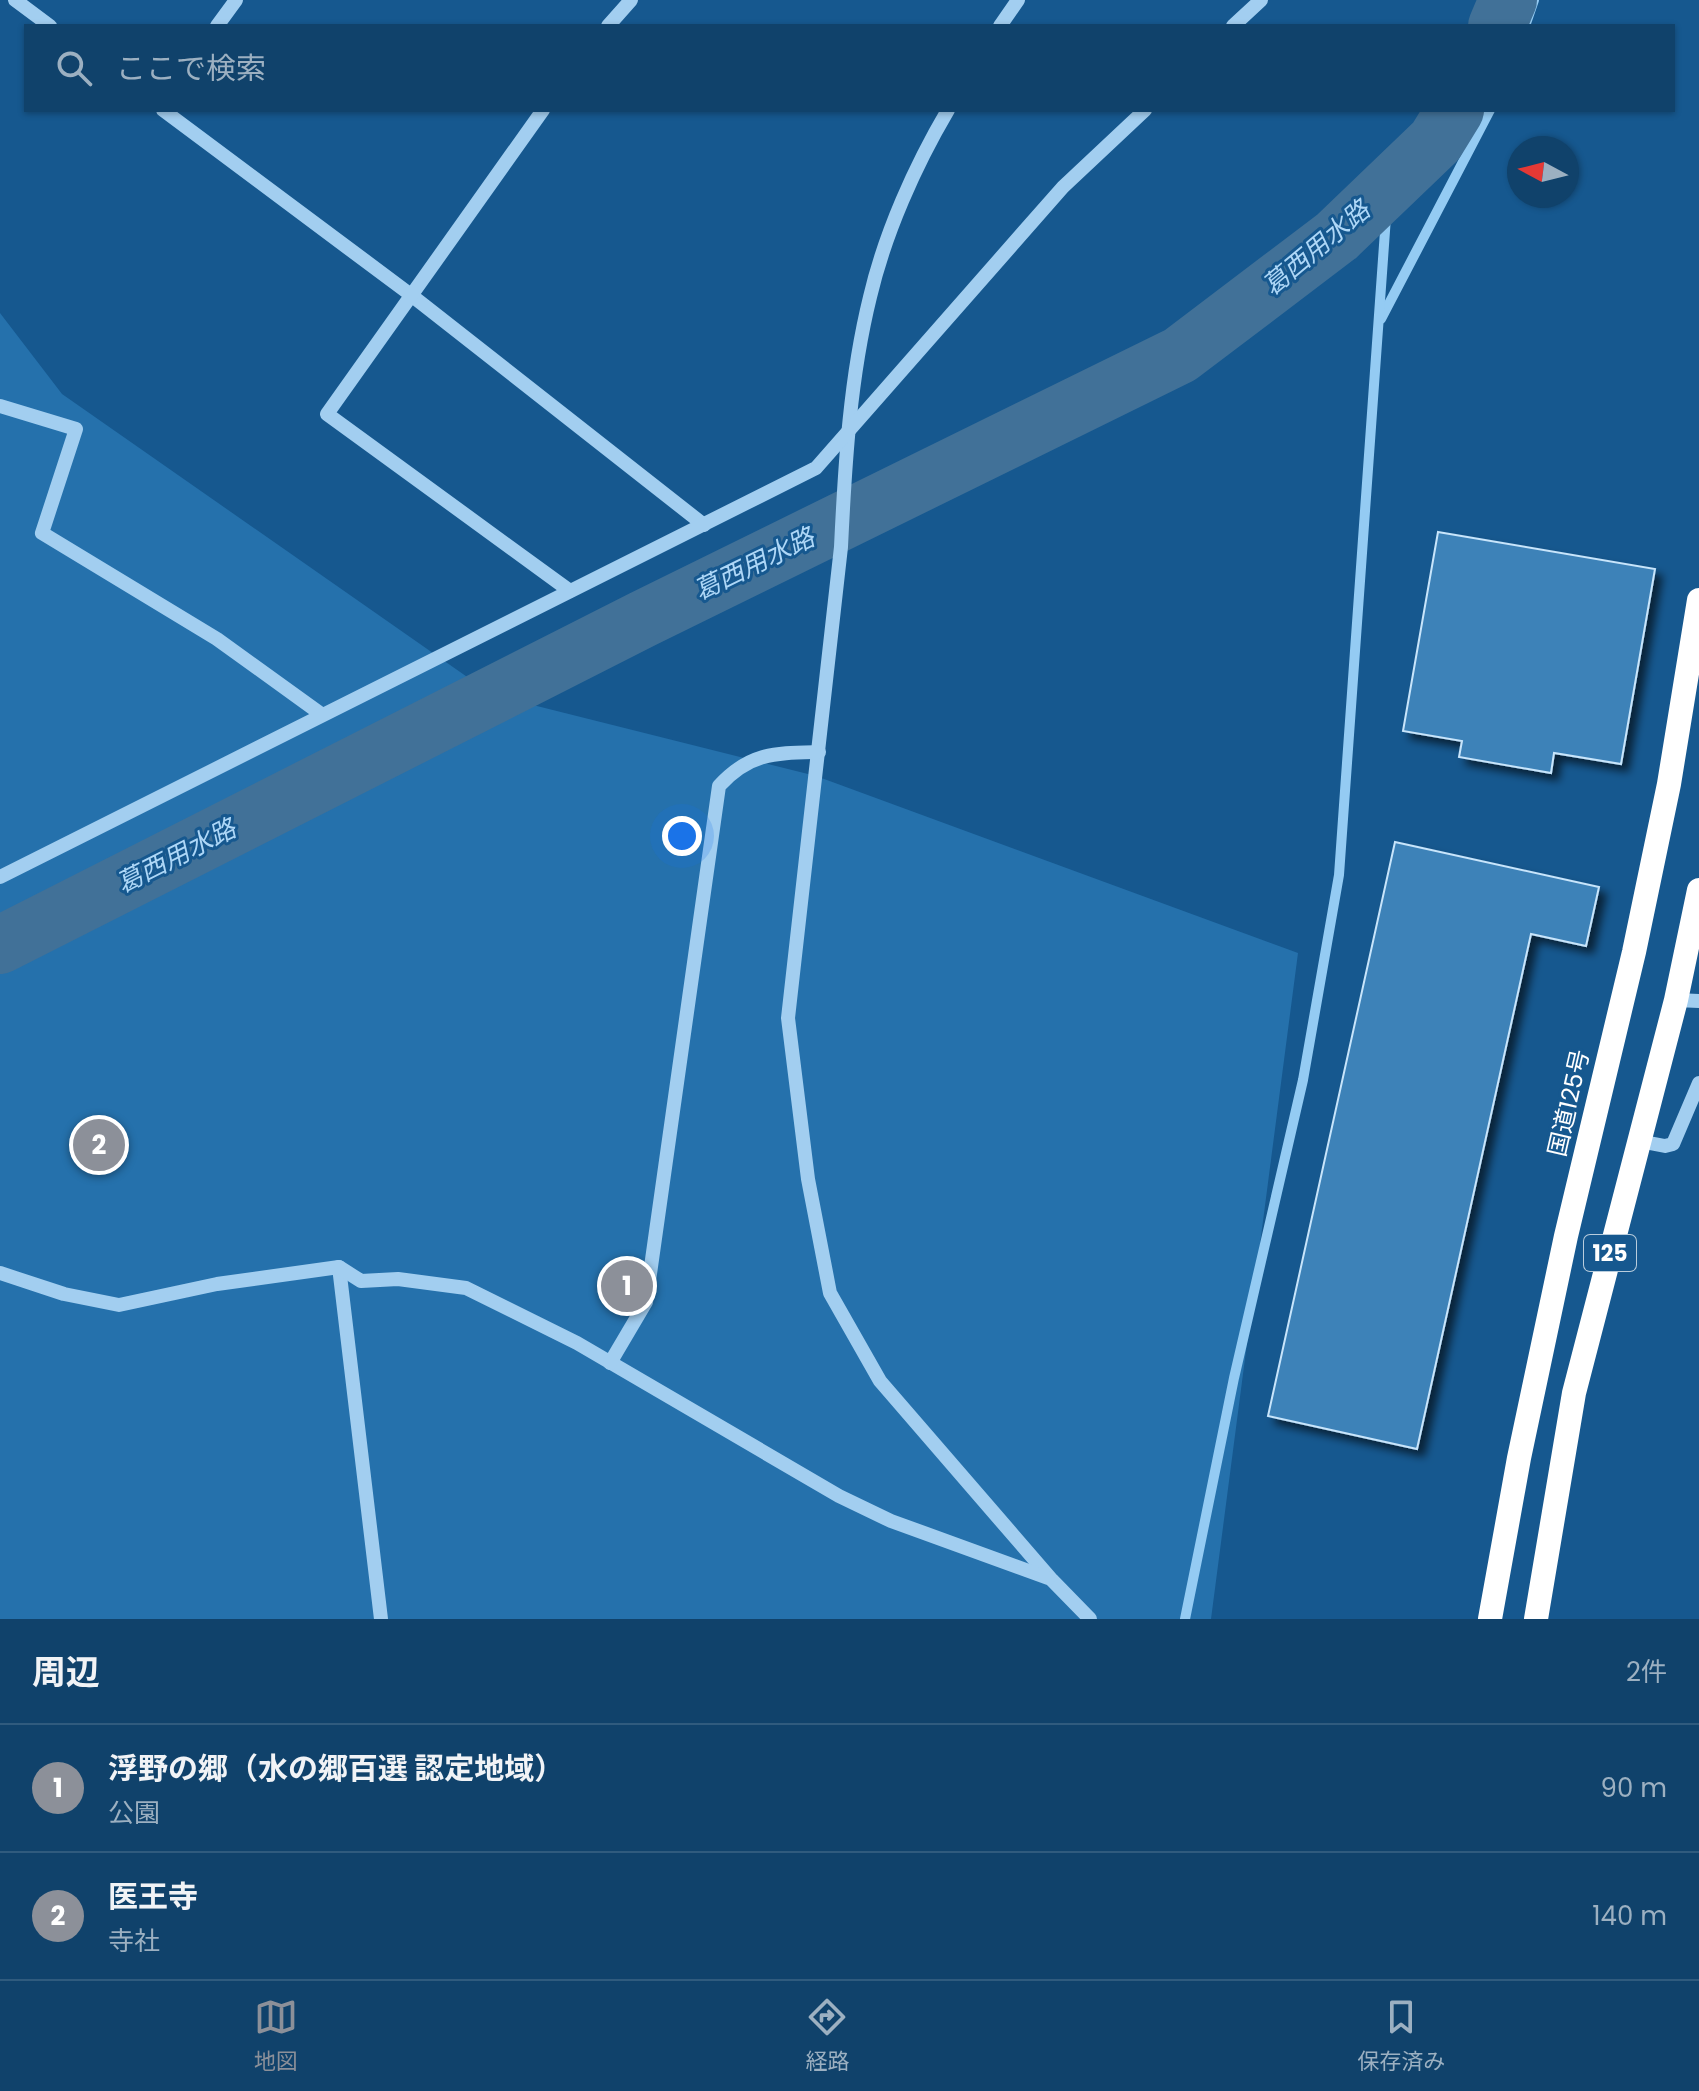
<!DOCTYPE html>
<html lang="ja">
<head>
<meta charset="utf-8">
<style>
  body { margin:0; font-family:Poppins,"Noto Sans JP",sans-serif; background:#1e4d73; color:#f1f3f6 }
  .compass { position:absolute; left:1507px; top:136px; width:72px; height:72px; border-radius:50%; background:#10426b; box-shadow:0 2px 6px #0004; rotate:277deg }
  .you { position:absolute; left:682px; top:836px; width:28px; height:28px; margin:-20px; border:6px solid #fff; border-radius:50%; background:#1a73e8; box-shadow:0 0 0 12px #1a73e833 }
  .badge { display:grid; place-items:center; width:52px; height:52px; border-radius:50%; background:#8c9099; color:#fff; font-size:26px; font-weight:700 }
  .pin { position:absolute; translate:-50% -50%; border:4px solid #fff; box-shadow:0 2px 8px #0006 }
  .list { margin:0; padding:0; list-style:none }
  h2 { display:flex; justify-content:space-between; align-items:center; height:104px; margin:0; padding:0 32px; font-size:34px }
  h2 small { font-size:26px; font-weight:400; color:#9cb0c1 }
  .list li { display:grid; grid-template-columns:52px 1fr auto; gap:24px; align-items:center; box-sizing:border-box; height:128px; padding:0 32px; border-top:2px solid #305b7e }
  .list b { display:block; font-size:30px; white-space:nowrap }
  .list p { margin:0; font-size:26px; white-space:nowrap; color:#9cb0c1 }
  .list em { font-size:26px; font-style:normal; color:#9cb0c1 }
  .icon { flex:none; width:44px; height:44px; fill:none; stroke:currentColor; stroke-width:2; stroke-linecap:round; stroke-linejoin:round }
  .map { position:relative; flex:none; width:1699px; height:1619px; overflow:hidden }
  .search { position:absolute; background:#10426b; box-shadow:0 2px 6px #0004; left:24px; right:24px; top:24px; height:88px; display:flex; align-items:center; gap:20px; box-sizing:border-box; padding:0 28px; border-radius:0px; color:#9cb0c1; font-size:30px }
  .sheet { height:360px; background:#10426b }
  nav { display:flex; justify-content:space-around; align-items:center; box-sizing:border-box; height:112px; border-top:2px solid #305b7e; background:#10426b; font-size:22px; color:#9cb0c1 }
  nav a { display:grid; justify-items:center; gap:4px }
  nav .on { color:#8c9099 }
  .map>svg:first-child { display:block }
  .green { fill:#2571ac }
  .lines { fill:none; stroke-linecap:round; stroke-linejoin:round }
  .stream { stroke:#94cbf3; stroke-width:10 }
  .river { stroke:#417198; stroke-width:58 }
  .building { fill:#3e82b8; stroke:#c8e5fb; stroke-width:2; filter:url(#shadow) }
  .minor { stroke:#a2cef0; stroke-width:14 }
  .highway { stroke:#fff; stroke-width:24 }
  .labels { text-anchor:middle; stroke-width:6; stroke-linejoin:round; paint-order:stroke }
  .shield { fill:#16588f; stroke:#b9cddd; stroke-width:2 }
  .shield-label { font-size:22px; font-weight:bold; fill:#fff }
  .street-label { font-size:24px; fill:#fff; stroke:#16588f }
  .water-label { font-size:26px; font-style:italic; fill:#aed7f7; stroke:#16588f }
</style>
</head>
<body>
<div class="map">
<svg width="1699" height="1619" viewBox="0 0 1699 1619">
  <defs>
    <filter id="shadow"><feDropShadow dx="7" dy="7" stdDeviation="4" flood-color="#0009"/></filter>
  </defs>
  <rect width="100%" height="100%" fill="#16588f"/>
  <path class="green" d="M 0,313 L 62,394 L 493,695 L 816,776 L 1298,953 L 1211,1619 L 0,1619 Z"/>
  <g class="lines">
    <g class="stream">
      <path d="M 1525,26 L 1534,0"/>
      <path d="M 1381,319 L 1490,110"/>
      <path d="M 1185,1619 L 1234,1378 L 1303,1080 L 1339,875 L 1388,189"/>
    </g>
    <g class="river">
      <path d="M 1497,26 L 1508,0"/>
      <path d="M 0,945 L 643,619 L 1180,355 L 1337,236 L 1436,141 L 1455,110"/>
    </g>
  </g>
  <g class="building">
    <path d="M 1438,532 L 1655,569 L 1621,764 L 1554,753 L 1551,773 L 1459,757 L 1462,741 L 1403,731 Z"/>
    <path d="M 1395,842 L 1599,887 L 1586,946 L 1531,934 L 1417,1449 L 1268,1416 Z"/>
  </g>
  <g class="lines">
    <g class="minor">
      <path d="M 15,0 L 50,26"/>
      <path d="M 217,26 L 236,0"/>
      <path d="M 608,26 L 631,0"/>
      <path d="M 1000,26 L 1018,0"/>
      <path d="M 1233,26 L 1261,0"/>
      <path d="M 163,110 L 411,295 L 704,525"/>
      <path d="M 543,110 L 327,414 L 570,591"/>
      <path d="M 948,110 C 915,166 885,233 870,297 C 850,378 845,463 841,547 L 788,1018 L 808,1179 L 830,1293 L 880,1381 L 1052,1580 L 1090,1619"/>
      <path d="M 0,406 L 76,429 L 42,533 L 217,639 L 321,714"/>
      <path d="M 0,877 L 816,468 L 1063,187 L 1145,110"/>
      <path d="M 1676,1000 L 1699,1001"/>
      <path d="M 1639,1141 L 1665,1146 L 1673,1144 L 1699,1083"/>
      <path d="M 339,1267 L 381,1619"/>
      <path d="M 0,1273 L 64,1294 L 119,1305 L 217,1284 L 339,1267 L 361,1281 L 398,1279 L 466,1288 L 577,1343 L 839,1496 L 891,1521 L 1048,1578"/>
      <path d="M 610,1363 L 646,1302 L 719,786 C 750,752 776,753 819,752"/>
    </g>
    <g class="highway">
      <path d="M 1490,1619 L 1519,1458 L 1566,1236 L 1634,952 L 1669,784 L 1699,600"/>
      <path d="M 1536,1619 L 1574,1393 L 1676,1000 L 1699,890"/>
    </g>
  </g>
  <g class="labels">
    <rect class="shield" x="1584" y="1235" width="52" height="36" rx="6"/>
    <g class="shield-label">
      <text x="1610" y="1261">125</text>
    </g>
    <g class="street-label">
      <text transform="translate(1569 1103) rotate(-77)" y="8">国道125号</text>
    </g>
    <g class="water-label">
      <text transform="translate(1316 248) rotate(-40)" y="9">葛西用水路</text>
      <text transform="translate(754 564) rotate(-26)" y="9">葛西用水路</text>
      <text transform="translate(176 856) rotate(-27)" y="9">葛西用水路</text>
    </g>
  </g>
</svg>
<svg class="compass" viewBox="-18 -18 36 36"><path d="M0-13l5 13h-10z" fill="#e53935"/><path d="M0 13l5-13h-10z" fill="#9cb0c1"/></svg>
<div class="you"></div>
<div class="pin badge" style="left:627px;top:1286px">1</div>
<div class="pin badge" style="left:99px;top:1145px">2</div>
<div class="search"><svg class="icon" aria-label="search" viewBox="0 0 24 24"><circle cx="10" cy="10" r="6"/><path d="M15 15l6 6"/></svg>ここで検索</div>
</div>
<section class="sheet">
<h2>周辺<small>2件</small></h2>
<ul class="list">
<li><span class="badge">1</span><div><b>浮野の郷（水の郷百選 認定地域）</b><p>公園</p></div><em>90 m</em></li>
<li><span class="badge">2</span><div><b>医王寺</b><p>寺社</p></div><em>140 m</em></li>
</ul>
</section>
<nav>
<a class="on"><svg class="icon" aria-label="map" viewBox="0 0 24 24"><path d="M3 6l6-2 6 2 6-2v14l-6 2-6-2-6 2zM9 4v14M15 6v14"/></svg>地図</a>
<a><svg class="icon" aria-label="directions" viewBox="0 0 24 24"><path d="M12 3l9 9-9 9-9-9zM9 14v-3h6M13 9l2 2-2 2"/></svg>経路</a>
<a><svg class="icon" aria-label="saved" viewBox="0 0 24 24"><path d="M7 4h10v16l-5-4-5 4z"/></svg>保存済み</a>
</nav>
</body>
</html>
